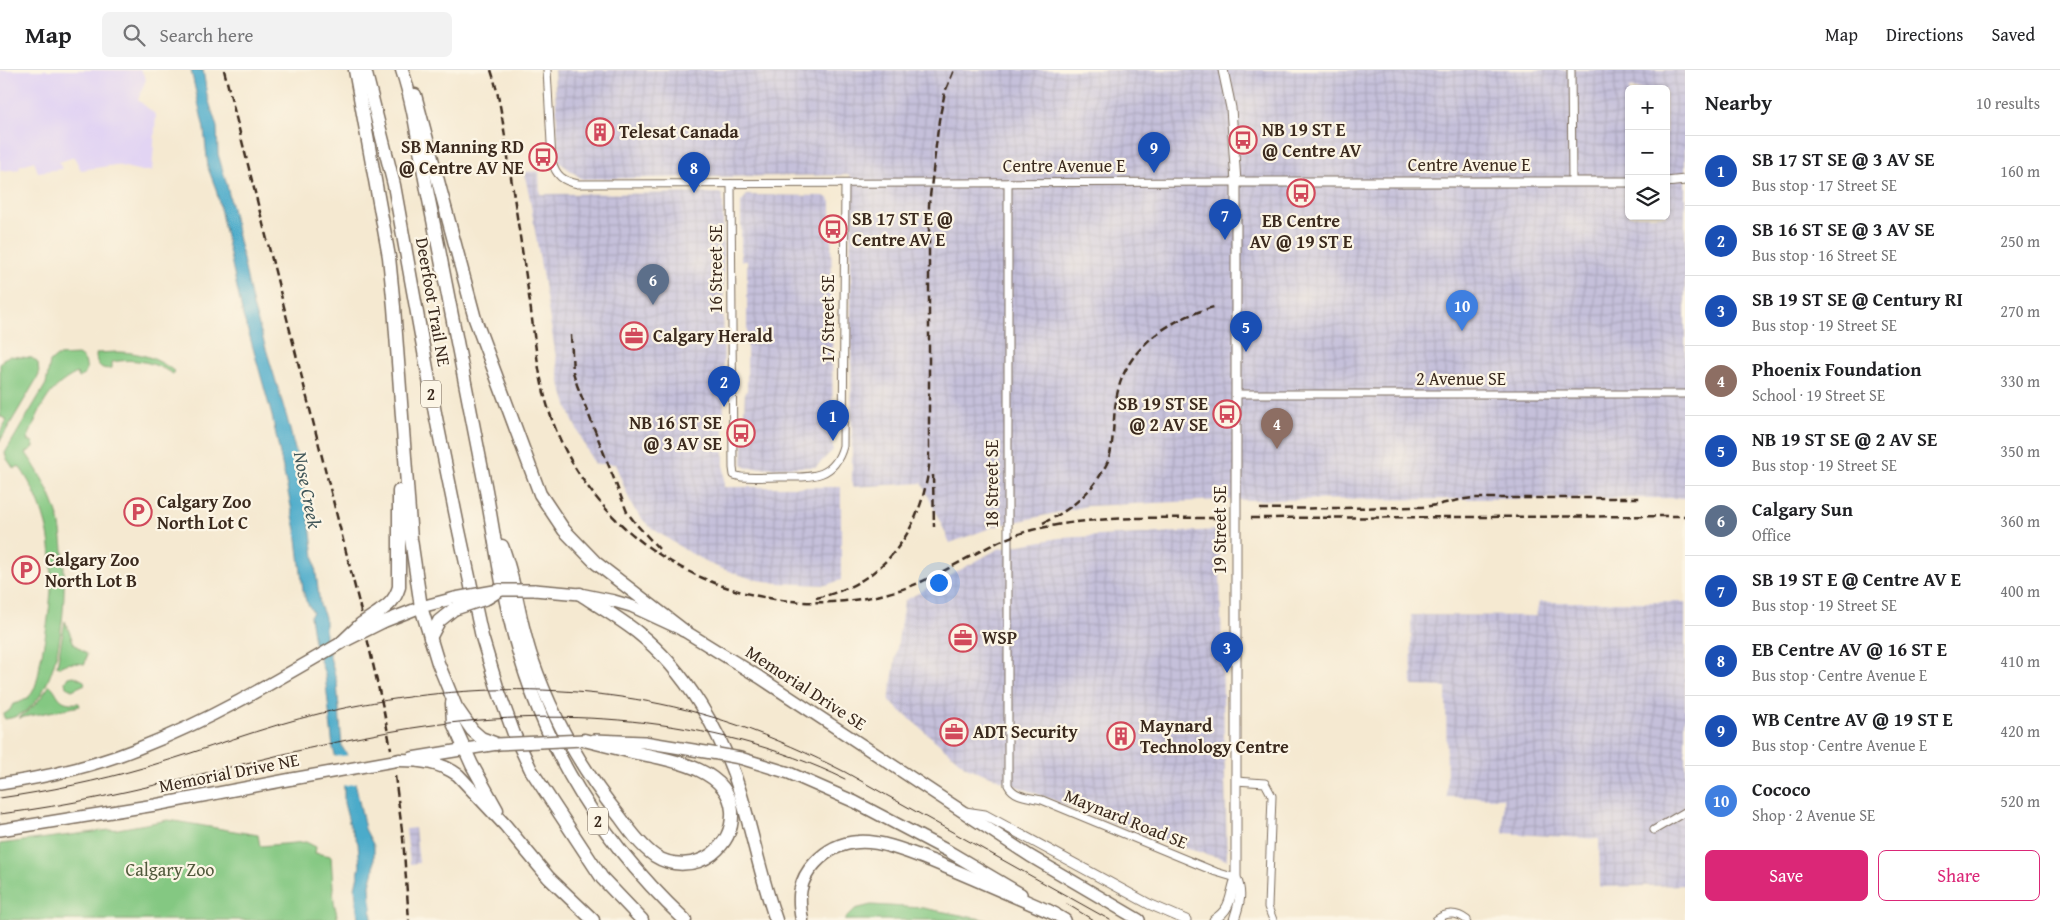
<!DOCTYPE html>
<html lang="en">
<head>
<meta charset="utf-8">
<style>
  body { margin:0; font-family:"Gentium Book Plus",serif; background:#f2f2f2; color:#202124 }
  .controls { position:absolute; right:15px; top:15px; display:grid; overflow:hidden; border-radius:8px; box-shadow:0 1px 4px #0004 }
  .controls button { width:45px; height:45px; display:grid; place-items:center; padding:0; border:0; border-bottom:1px solid #e0e0e0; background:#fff; color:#202124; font:25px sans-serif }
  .you { position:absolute; left:938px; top:512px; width:18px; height:18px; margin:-12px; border:4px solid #fff; border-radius:50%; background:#1a73e8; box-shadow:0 0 0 8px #1a73e833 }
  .badge { display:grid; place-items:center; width:32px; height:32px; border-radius:50%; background:#db2777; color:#fff; font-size:16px; font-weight:700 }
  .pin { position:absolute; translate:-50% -41px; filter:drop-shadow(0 1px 2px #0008) }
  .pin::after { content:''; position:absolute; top:26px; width:18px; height:15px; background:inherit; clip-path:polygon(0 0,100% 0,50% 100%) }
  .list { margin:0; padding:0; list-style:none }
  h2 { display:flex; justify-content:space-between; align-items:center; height:65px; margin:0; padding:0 20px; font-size:21px }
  h2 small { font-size:16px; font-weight:400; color:#757577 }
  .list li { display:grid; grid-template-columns:32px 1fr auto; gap:15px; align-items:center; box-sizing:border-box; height:70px; padding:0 20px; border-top:1px solid #e0e0e0 }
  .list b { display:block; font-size:19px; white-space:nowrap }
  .list p { margin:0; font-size:16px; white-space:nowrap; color:#757577 }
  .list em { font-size:16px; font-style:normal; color:#757577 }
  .actions { display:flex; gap:10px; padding:15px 20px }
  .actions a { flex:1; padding:11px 0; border:1px solid #db2777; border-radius:8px; text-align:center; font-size:18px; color:#db2777 }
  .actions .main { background:#db2777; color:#fff }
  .icon { flex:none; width:28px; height:28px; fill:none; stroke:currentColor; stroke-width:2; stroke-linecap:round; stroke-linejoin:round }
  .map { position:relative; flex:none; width:1685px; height:850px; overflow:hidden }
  header { display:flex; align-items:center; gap:30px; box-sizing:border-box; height:70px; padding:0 25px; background:#fff; border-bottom:1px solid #e0e0e0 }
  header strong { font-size:24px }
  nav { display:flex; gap:28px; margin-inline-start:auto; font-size:18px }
  .search { width:350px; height:45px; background:#f2f2f2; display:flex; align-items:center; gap:12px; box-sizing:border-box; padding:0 18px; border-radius:8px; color:#757577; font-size:19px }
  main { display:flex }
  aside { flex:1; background:#fff }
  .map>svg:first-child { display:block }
  .built { fill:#e2d4f3 }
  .industrial { fill:url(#industrial-grid); fill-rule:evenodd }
  .green { fill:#84c882; stroke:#607950 }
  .water { fill:#4babca; stroke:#436a74 }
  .pier { fill:#f5e9d1 }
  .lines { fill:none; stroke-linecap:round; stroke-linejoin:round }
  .minor-casing { stroke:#7c6d5d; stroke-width:9 }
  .tertiary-casing { stroke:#7c6d5d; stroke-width:11 }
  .primary-casing { stroke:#7c6d5d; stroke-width:14 }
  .trunk-casing { stroke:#7c6d5d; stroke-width:14 }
  .motorway-casing { stroke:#7c6d5d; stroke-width:15 }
  .minor { stroke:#fff; stroke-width:7 }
  .tertiary { stroke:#fff; stroke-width:9 }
  .primary { stroke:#fff; stroke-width:11 }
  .trunk { stroke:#fff; stroke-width:11 }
  .motorway { stroke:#fff; stroke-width:12 }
  .tram { stroke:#3b2a1e; stroke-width:1 }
  .rail { stroke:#3b2a1e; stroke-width:2.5; stroke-dasharray:8 4; stroke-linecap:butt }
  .primary-bridge-casing { stroke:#7c6d5d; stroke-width:14; stroke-linecap:butt }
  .trunk-bridge-casing { stroke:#7c6d5d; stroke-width:14; stroke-linecap:butt }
  .motorway-bridge-casing { stroke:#7c6d5d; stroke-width:15; stroke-linecap:butt }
  .primary-bridge { stroke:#fff; stroke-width:11 }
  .trunk-bridge { stroke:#fff; stroke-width:11 }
  .motorway-bridge { stroke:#fff; stroke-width:12 }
  .labels { text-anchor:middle; stroke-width:4.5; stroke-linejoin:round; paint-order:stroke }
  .shield { fill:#fcf5e5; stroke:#75675a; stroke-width:1 }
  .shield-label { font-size:16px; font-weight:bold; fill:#3b2a1e }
  .poi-label { font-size:18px; font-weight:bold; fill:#3b2a1e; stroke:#fcf5e5; text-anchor:start }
  .street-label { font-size:18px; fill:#3b2a1e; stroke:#fcf5e5 }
  .park-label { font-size:18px; fill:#51593c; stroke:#fcf5e5 }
  .water-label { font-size:19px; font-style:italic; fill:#41575a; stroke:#fcf5e5 }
</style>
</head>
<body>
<header>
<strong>Map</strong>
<div class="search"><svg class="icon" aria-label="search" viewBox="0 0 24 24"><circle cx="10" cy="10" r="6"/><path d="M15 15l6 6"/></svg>Search here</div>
<nav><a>Map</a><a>Directions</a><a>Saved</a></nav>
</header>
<main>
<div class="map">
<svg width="1685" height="850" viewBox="0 0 1685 850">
  <defs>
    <pattern id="industrial-grid" width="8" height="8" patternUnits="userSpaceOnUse" patternTransform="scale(1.25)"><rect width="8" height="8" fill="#c5c0da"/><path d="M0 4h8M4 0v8" fill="none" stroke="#aaa5bb"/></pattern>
  </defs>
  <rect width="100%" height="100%" fill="#fcf5e5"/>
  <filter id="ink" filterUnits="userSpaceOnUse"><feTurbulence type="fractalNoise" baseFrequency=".02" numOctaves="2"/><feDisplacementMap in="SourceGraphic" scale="10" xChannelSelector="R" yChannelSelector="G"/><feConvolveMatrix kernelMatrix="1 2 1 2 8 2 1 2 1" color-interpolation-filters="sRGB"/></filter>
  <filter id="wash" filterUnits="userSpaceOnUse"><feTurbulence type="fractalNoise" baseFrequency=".0096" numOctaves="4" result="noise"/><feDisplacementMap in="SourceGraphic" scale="20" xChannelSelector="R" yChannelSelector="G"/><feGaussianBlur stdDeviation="1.12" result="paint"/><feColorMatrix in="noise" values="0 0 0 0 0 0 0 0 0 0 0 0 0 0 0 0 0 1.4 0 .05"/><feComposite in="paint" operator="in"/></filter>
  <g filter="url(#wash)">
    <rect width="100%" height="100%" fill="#f5e9d1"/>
    <path class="built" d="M 0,0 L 141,0 L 146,9 L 138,30 L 156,45 L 152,101 L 142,101 L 116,95 L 81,100 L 74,87 L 59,92 L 62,99 L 38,102 L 34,91 L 19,96 L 20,99 L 0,101 Z"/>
    <g class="industrial">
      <path d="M 554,0 L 1685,0 L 1685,428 L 1221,430 L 1087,436 L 993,457 L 950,473 L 922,413 L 852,417 L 850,105 L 582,109 L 559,92 ZM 1629,19 L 1666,19 L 1666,146 L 1629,146 Z"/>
      <path d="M 539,101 L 540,124 L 720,123 L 723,125 L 724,417 L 841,417 L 841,510 L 826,515 L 778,513 L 752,509 L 717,497 L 685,480 L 650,457 L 642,449 L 632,436 L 615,394 L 594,394 L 572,349 L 561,317 L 529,124 L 524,102 Z"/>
      <path d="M 747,125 L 824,126 L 829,129 L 831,132 L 833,380 L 816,397 L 747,398 L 742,394 L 745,322 L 747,321 L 747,191 L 741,191 L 741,132 Z"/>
      <path d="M 1219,460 L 1227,790 L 1164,772 L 966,697 L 889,631 L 904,531 L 998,479 L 1059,468 Z"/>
      <path d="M 1539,532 L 1685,532 L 1685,815 L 1600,817 L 1599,769 L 1503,763 L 1503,728 L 1447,727 L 1446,617 L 1412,616 L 1411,545 L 1536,546 Z"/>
      <path d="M 415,758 L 419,793 L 410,794 L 406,759 Z"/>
    </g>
    <g class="green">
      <path d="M 117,282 C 139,282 158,288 175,302 L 173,304 C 154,292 135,288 112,292 L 112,298 C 102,301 96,295 96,285 L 97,283 Z"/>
      <path d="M 78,285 C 86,289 88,296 85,304 L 79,308 L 77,303 C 46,318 40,340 27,370 L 33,372 L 34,377 L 26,383 C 41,405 52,425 59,450 C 69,495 71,642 5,649 L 3,645 L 10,640 L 13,634 C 20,633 28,629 32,623 C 37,615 39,602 40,593 C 49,551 56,505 48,463 C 43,439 33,416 19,396 L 14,399 L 7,389 L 5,383 L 46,314 L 50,292 L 57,286 Z"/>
      <path d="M 9,286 L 32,288 L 38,293 L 39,305 L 0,371 L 0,362 L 7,350 L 0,346 L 0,295 L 3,289 Z"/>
      <path d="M 65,551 L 74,574 L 87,584 L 85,594 C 75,593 67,592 59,597 L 57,596 Z"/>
      <path d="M 74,606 L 84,611 L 85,614 L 72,620 L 66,617 L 65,612 L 68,607 Z"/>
      <path d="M 50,615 C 60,624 56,635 79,633 L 80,636 L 19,648 L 36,634 Z"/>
      <path d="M 168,750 L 258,765 L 260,776 L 306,772 L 316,777 L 315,783 L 331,786 L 334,832 L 338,850 L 0,850 L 0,774 L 118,759 Z"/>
      <path d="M 871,835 L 923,838 L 987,850 L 844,850 L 855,839 Z"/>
    </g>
    <path class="water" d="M 191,0 L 203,0 L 207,25 L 217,57 L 218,84 L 227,115 L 253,236 L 287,348 L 301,403 L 310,455 L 320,535 L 325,547 L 325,568 L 337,613 L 342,677 L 350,689 L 365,759 L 374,776 L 374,800 L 370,815 L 372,850 L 358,850 L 355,818 L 360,796 L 358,773 L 350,756 L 344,733 L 344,718 L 333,678 L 325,605 L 314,572 L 310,546 L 313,542 L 306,531 L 303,520 L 296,460 L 272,346 L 250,267 L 243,246 L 216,119 L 208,98 L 204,59 Z"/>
    <path class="pier" d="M 350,685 L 356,695 L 358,713 L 341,716 L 332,687 Z"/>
  </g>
  <g filter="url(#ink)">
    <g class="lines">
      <g class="minor-casing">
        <g id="minor">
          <path d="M 547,0 L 552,91 C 556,106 563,111 578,114 L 1236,112"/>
          <path d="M 1571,0 L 1572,111"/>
          <path d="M 1008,113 L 1008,715 C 1014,727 1029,727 1042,730 L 1216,802 L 1236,808"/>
          <path d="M 731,114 L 733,398 L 734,405 L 741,407 C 754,408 767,407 780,407 C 809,407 834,410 843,376 L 845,114"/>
          <path d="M 1236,324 L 1685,324"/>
          <path d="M 1236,711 L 1265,713 L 1272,726 L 1268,837 L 1273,850"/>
          <path d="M 1654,760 L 1685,742"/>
          <path d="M 1436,850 C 1446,842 1457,842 1467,850"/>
        </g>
      </g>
      <g class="tertiary-casing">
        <g id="tertiary">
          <path d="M 1223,0 L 1231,38 L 1236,112 L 1236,808 C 1243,824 1239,834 1234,850"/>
          <path d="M 1236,112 L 1629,112"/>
          <path d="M 1666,112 L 1685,110"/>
          <path d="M 965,742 L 985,745 L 1149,834 L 1186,850"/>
          <path d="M 1214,850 C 1233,837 1229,827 1236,808"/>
        </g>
      </g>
      <g class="primary-casing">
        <g id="primary">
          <path d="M 534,520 L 580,524 L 614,531 L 631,536 L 683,560 L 759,607 L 1030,786 L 1139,850"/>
          <path d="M 594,670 L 644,672 L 718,684"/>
          <path d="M 740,688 L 789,703 L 855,732 L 948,781 L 1021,824"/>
          <path d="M 1048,840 L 1065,850"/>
        </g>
      </g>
      <g class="trunk-casing">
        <g id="trunk">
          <path d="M 383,552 L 421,537 L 455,528"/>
          <path d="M 412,688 L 497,674"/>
          <path d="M 0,714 C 47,707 95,696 139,678 C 210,650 276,611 341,573"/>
          <path d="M 0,760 L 155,735 L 292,709"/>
        </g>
      </g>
      <g class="motorway-casing">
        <g id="motorway">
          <path d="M 355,0 L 389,187 L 394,237 L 411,469 L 421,537 L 438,593 L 456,637 L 472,660 L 481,668 L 497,674"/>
          <path d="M 365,0 L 394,115 L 435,343 L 458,456 L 482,567 L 497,617 L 514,664 L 531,700 L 602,808 L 642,850"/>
          <path d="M 402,0 C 416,42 420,87 429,130 C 448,223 466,316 484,410 C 492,450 497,491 506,532 C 533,659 590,761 685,850"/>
          <path d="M 415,25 L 475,249 L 540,424 L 564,460 L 596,493 L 683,560"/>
          <path d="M 502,476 C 516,512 519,552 532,589 C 552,647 582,700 620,747 C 630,761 641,776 655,786 C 672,797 696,796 712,784 C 726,773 733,758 732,741 C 729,697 666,689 632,682 C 616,678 600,674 584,670"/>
          <path d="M 580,524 C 599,536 619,548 637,562 C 686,601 722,663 740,722 C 753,765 761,808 776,850"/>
          <path d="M 379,542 C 389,535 395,530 399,517 L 399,421"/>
          <path d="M 430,568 L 439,551 L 454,539"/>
          <path d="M 452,633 L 453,653 L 472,695 L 497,740"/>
          <path d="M 399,690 C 421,690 440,692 458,705 L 505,755 L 549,808 L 593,850"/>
          <path d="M 802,850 C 798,828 798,811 815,793 C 826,781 841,773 858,772 C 881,770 911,783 932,791 C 973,808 1014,826 1055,844"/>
        </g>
      </g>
      <use href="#minor" class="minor"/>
      <use href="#tertiary" class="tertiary"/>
      <use href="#primary" class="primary"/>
      <use href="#trunk" class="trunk"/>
      <use href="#motorway" class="motorway"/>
      <g class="tram">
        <path d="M 0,728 C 49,721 98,711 146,697 C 205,680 262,657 322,643 C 458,611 604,609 737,655 C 774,668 810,684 845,702 L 1110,850"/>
        <path d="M 0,744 C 139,727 273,680 412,658 C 555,636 713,645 845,709"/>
        <path d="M 1067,834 L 1093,850"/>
      </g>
      <g class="rail">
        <path d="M 224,0 L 359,533 L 384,642 L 391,679"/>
        <path d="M 491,0 C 501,30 504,62 509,94 C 516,140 523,186 530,233 C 534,264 537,296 545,327 C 585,479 751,566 899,520 C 946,506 984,472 1032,460 C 1094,445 1158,448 1222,448"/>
        <path d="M 571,265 L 573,302 L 577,315 L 627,442 L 636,454 L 660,480"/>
        <path d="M 933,405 L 934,457"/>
        <path d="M 1260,439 L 1420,437 C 1439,436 1456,429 1475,428 L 1642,428"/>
        <path d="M 1251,448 L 1685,446"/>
        <path d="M 1043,453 C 1071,440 1095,420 1108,391 C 1114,376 1113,347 1116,331 C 1123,279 1167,250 1214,237"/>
        <path d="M 816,528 C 883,514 921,462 929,396 L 929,135 L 939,50 L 945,22 L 954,0"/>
        <path d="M 395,706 L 403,768 L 409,850"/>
      </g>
      <g class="primary-bridge-casing">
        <path id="primary-bridge" d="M 718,684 L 740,688"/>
      </g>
      <g class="trunk-bridge-casing">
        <g id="trunk-bridge">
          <path d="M 455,528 L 500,520 L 534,520"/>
          <path d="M 347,570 L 383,552"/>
          <path d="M 497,674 L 584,670"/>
          <path d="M 292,709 L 399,690"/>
        </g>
      </g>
      <g class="motorway-bridge-casing">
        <g id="motorway-bridge">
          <path d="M 454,539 L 487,528 L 500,520"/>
          <path d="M 341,573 L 361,554 L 379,542"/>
        </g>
      </g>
      <use href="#primary-bridge" class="primary-bridge"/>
      <use href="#trunk-bridge" class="trunk-bridge"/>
      <use href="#motorway-bridge" class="motorway-bridge"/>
    </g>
  </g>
  <defs>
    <g id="building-ring" transform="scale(1.4375)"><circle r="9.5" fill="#fcf5e5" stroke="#d1495b" stroke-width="1.5"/><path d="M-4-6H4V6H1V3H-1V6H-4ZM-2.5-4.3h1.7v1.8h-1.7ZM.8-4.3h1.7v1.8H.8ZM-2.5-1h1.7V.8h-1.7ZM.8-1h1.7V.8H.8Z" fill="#d1495b"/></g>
    <g id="bus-ring" transform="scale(1.4375)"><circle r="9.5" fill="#fcf5e5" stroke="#d1495b" stroke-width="1.5"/><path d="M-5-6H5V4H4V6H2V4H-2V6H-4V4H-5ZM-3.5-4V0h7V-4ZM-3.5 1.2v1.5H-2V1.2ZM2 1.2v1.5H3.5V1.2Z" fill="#d1495b"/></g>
    <g id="office-ring" transform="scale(1.4375)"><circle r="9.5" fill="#fcf5e5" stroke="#d1495b" stroke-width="1.5"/><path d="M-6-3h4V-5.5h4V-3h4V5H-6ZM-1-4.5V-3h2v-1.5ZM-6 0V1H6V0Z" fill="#d1495b"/></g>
    <g id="parking-ring" transform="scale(1.4375)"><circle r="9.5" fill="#fcf5e5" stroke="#d1495b" stroke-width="1.5"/><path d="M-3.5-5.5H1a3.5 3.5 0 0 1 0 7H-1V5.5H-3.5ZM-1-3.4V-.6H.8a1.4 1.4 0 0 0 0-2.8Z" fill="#d1495b"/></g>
  </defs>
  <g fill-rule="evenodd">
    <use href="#building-ring" x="600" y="62"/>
    <use href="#bus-ring" x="1243" y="70"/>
    <use href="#bus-ring" x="543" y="87"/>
    <use href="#bus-ring" x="1301" y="123"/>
    <use href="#bus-ring" x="833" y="159"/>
    <use href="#office-ring" x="634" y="266"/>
    <use href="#bus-ring" x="1227" y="344"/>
    <use href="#bus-ring" x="741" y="363"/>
    <use href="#parking-ring" x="138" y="442"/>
    <use href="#parking-ring" x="26" y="500"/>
    <use href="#office-ring" x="963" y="568"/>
    <use href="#office-ring" x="954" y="662"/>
    <use href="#building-ring" x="1121" y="666"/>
  </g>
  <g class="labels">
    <g class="shield">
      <rect x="421" y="310.5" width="20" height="27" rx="4"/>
      <rect x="588" y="737.5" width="20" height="27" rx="4"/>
    </g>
    <g class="shield-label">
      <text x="431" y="330">2</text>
      <text x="598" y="757">2</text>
    </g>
    <g class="poi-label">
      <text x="1262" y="66">NB 19 ST E<tspan x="1262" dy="21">@ Centre AV</tspan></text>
      <text x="619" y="68">Telesat Canada</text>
      <text x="524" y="83" text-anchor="end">SB Manning RD<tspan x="524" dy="21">@ Centre AV NE</tspan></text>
      <text x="852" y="155">SB 17 ST E @<tspan x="852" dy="21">Centre AV E</tspan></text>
      <text x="1301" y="157" text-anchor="middle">EB Centre<tspan x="1301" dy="21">AV @ 19 ST E</tspan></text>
      <text x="653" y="272">Calgary Herald</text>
      <text x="1208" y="340" text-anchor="end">SB 19 ST SE<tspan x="1208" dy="21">@ 2 AV SE</tspan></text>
      <text x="722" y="359" text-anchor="end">NB 16 ST SE<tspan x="722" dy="21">@ 3 AV SE</tspan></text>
      <text x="157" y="438">Calgary Zoo<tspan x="157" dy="21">North Lot C</tspan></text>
      <text x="45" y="496">Calgary Zoo<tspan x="45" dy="21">North Lot B</tspan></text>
      <text x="982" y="574">WSP</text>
      <text x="1140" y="662">Maynard<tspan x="1140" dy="21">Technology Centre</tspan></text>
      <text x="973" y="668">ADT Security</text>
    </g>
    <g class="street-label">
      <text x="1469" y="101">Centre Avenue E</text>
      <text x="1064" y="102">Centre Avenue E</text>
      <text transform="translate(716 199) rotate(-90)" y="6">16 Street SE</text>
      <text transform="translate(433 232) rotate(80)" y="6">Deerfoot Trail NE</text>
      <text transform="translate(828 249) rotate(-90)" y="6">17 Street SE</text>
      <text x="1461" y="315">2 Avenue SE</text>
      <text transform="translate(992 414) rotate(-90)" y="6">18 Street SE</text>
      <text transform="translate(1220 460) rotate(-90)" y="6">19 Street SE</text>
      <text transform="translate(806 618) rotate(33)" y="6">Memorial Drive SE</text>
      <text transform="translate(229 703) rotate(-11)" y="6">Memorial Drive NE</text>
      <text transform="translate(1126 749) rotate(22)" y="6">Maynard Road SE</text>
    </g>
    <g class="park-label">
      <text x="170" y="806">Calgary Zoo</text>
    </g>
    <g class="water-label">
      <text transform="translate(308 420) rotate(79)" y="7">Nose Creek</text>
    </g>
  </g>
</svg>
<div class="controls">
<button>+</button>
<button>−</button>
<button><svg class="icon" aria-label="layers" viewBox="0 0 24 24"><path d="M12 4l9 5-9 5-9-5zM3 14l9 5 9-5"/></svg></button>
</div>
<div class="you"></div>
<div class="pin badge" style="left:833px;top:371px;background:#1a4fb4">1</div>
<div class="pin badge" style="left:724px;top:337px;background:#1a4fb4">2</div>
<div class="pin badge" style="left:1227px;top:603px;background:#1a4fb4">3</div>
<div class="pin badge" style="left:1277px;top:379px;background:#8d6e63">4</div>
<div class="pin badge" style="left:1246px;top:282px;background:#1a4fb4">5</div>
<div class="pin badge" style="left:653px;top:235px;background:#5c6f8a">6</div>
<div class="pin badge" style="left:1225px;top:170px;background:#1a4fb4">7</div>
<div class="pin badge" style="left:694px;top:123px;background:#1a4fb4">8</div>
<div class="pin badge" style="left:1154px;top:103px;background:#1a4fb4">9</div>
<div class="pin badge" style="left:1462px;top:261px;background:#3f7fe0">10</div>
</div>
<aside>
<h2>Nearby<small>10 results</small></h2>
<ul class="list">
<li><span class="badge" style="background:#1a4fb4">1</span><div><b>SB 17 ST SE @ 3 AV SE</b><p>Bus stop · 17 Street SE</p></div><em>160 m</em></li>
<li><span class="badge" style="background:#1a4fb4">2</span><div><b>SB 16 ST SE @ 3 AV SE</b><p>Bus stop · 16 Street SE</p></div><em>250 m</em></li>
<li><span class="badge" style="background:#1a4fb4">3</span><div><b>SB 19 ST SE @ Century RI</b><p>Bus stop · 19 Street SE</p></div><em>270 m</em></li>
<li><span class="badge" style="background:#8d6e63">4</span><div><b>Phoenix Foundation</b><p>School · 19 Street SE</p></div><em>330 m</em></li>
<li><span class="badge" style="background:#1a4fb4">5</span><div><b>NB 19 ST SE @ 2 AV SE</b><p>Bus stop · 19 Street SE</p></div><em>350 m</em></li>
<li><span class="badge" style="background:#5c6f8a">6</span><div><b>Calgary Sun</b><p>Office</p></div><em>360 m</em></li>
<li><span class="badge" style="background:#1a4fb4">7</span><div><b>SB 19 ST E @ Centre AV E</b><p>Bus stop · 19 Street SE</p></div><em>400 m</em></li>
<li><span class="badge" style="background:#1a4fb4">8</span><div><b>EB Centre AV @ 16 ST E</b><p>Bus stop · Centre Avenue E</p></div><em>410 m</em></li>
<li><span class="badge" style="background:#1a4fb4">9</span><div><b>WB Centre AV @ 19 ST E</b><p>Bus stop · Centre Avenue E</p></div><em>420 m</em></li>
<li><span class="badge" style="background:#3f7fe0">10</span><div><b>Cococo</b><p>Shop · 2 Avenue SE</p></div><em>520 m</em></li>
</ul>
<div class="actions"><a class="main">Save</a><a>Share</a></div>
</aside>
</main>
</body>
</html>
